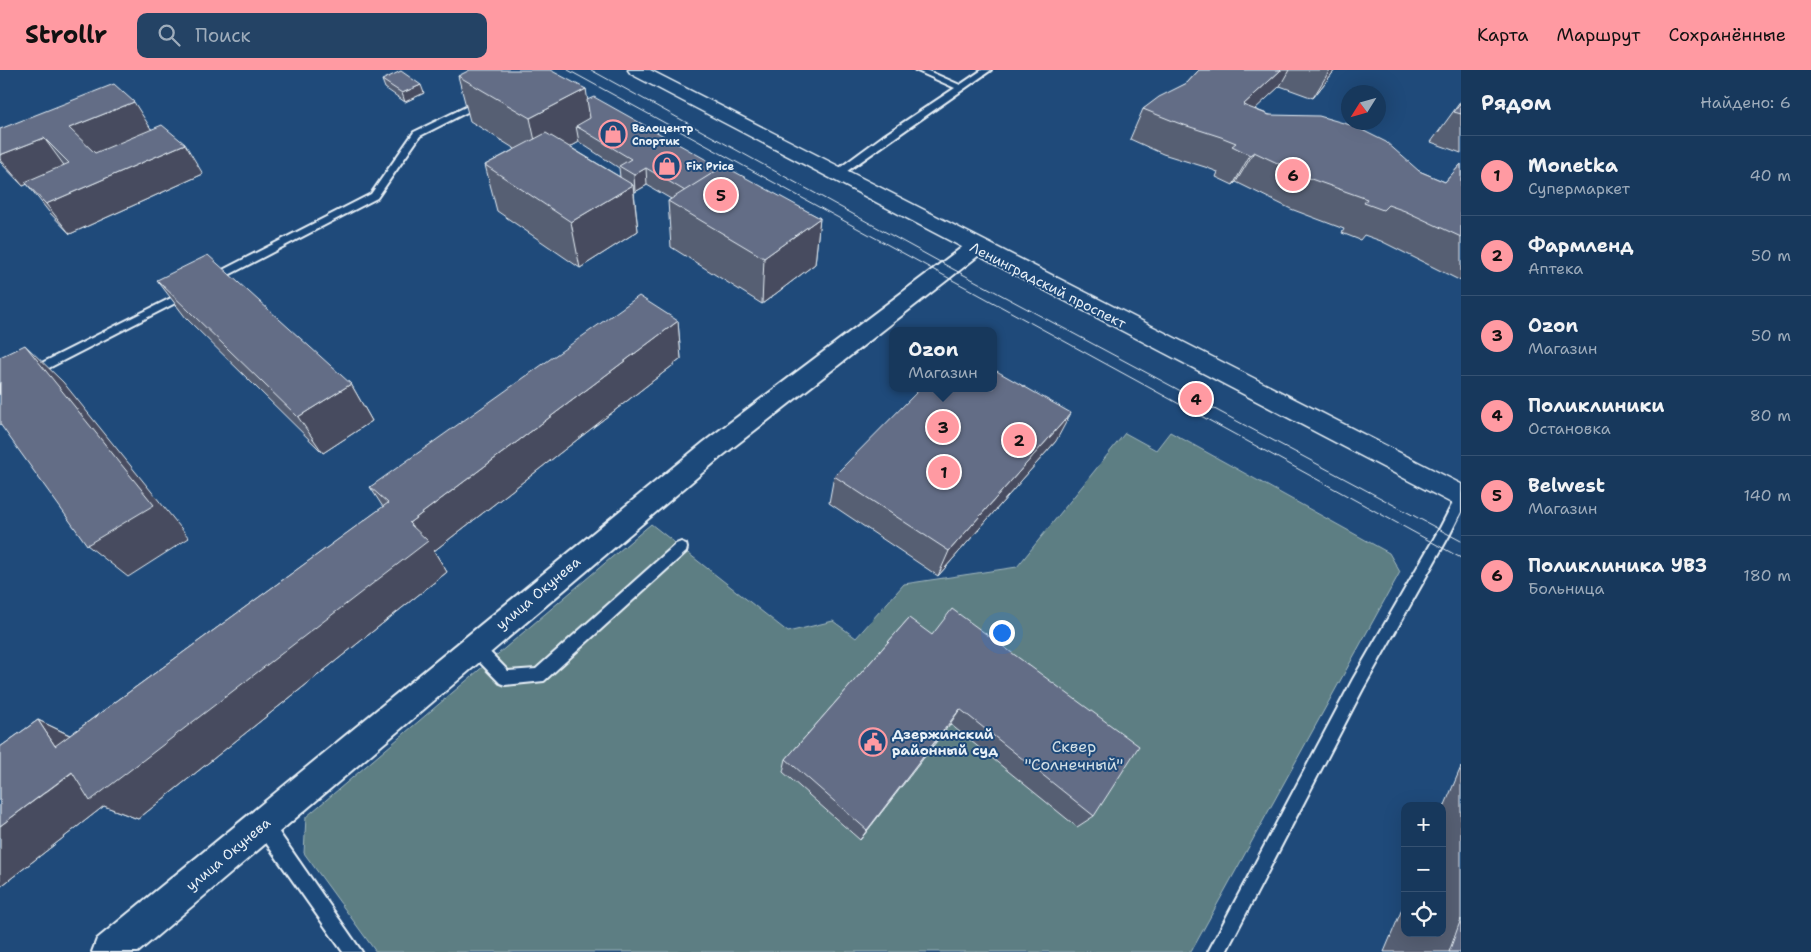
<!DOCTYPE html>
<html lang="ru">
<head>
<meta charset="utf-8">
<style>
  body { margin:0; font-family:"Shantell Sans",sans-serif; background:#244365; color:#f1f3f6 }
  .controls { position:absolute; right:15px; bottom:15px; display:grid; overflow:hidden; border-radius:10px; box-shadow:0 5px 20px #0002 }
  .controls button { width:45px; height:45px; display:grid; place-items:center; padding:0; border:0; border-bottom:1px solid #365272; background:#17385c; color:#f1f3f6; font:25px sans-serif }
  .compass { position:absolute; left:1341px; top:15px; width:45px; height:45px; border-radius:50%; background:#17385c; box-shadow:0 5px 20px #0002; rotate:233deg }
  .you { position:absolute; left:1001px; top:562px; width:18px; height:18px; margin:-12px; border:4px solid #fff; border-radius:50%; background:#1a73e8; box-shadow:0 0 0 8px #1a73e833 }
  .badge { display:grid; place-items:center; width:32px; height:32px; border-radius:50%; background:#ff9aa2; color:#111; font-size:16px; font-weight:700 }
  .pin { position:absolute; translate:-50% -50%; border:2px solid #fff; box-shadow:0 1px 5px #0006 }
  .popup { position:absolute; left:889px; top:257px; width:108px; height:65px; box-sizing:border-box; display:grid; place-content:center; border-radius:10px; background:#17385c; filter:drop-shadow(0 1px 4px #0005); font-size:16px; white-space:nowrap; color:#9eacbb }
  .popup b { font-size:19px; color:#f1f3f6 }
  .popup::after { content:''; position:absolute; left:50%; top:100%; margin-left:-10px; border:10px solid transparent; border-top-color:#17385c }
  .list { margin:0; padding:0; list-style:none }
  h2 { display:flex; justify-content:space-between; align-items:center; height:65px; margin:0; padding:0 20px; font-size:21px }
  h2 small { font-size:16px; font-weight:400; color:#9eacbb }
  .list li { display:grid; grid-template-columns:32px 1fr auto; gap:15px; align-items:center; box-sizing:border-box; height:80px; padding:0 20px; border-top:1px solid #365272 }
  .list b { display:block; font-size:19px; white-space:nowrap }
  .list p { margin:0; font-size:16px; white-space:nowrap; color:#9eacbb }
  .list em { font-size:16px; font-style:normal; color:#9eacbb }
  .icon { flex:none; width:28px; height:28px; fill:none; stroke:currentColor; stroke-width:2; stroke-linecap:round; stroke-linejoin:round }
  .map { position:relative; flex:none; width:1461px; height:882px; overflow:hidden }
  header { display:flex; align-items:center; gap:30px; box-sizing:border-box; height:70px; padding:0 25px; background:#ff9aa2; color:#111 }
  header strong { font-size:24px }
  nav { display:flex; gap:28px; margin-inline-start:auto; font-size:18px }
  .search { width:350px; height:45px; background:#244365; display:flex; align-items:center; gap:12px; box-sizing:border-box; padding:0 18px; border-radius:10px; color:#9eacbb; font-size:19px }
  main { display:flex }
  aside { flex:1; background:#17385c }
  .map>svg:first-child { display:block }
  .green { fill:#5d7e83; stroke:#a2b8be }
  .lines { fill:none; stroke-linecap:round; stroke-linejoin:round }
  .lane-casing { stroke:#e8f1f8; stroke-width:4 }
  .street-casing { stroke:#e8f1f8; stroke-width:4 }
  .secondary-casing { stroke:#e8f1f8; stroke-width:3 }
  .lane { fill:#1f4a7a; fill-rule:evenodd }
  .street { fill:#1f4a7a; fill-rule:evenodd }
  .secondary { fill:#1f4a7a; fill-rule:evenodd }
  .tram { stroke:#e8f1f8; stroke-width:1 }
  .wall { fill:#565e73; stroke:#e8f1f8; fill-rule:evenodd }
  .shaded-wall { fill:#464c5e; stroke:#e8f1f8 }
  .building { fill:#646d86; stroke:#e8f1f8 }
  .labels { text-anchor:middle; stroke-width:4; stroke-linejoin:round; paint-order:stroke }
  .far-poi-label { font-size:11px; font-weight:bold; fill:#e8f1f8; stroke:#1f4a7a; text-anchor:start }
  .street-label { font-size:14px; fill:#e8f1f8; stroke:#1f4a7a }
  .poi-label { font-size:14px; font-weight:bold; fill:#e8f1f8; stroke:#1f4a7a; text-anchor:start }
  .near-park-label { font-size:16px; fill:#d3e0e6; stroke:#1f4a7a }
</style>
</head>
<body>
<header>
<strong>Strollr</strong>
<div class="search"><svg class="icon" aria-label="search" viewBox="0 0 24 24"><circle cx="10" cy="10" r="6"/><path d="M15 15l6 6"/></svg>Поиск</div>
<nav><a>Карта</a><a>Маршрут</a><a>Сохранённые</a></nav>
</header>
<main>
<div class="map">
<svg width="1461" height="882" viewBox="0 0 1461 882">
  <rect width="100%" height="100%" fill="#1f4a7a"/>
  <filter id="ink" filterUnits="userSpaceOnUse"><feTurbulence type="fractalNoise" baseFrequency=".02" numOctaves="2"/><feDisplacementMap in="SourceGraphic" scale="10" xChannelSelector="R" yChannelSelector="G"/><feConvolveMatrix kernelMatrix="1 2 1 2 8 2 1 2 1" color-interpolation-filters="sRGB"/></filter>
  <g filter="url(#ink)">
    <path class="green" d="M 1170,362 L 1389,483 L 1400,502 L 1191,882 L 376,882 L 304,783 L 306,747 L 651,454 L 788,562 L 833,551 L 856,568 L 904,514 L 1017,497 L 1125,363 L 1156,380 Z"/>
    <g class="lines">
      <g class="lane-casing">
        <g id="lane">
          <path d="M 915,0 L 926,0 L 960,15 L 982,0 L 991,0 L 840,106 L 834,106 L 834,102 L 883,66 L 955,18 Z"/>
          <path d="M 478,31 L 485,33 L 420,66 L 377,128 L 217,211 L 209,211 L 209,207 L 371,124 L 414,62 Z"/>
          <path d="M 187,220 L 191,221 L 191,225 L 0,323 L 0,314 Z"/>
          <path d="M 1461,424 L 1461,442 L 1449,466 L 1363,619 L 1226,882 L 1208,882 L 1353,609 L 1440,458 L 1457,425 Z"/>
          <path d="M 681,472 L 686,474 L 687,478 L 686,482 L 544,611 L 505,615 L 500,613 L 470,582 L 468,577 L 470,572 L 475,571 L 480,572 L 508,601 L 536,599 L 676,474 Z"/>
          <path d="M 263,746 L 269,748 L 362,882 L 343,882 L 257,760 L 255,754 L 257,748 Z"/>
        </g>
      </g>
      <g class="street-casing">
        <path id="street" d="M 976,170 L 983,172 L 986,177 L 983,182 L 722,386 L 138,882 L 92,882 L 97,869 L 704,372 L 969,172 Z"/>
      </g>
      <g class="secondary-casing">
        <path id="secondary" d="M 628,0 L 650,0 L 1461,414 L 1461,438 L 631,4 Z"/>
      </g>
      <use href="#lane" class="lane"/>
      <use href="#street" class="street"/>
      <use href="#secondary" class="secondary"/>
      <g class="tram">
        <path d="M 568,0 L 1461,488"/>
        <path d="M 591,0 L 951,198 L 1461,471"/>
      </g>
    </g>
    <g class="wall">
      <path d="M 1199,0 L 1335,0 L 1313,28 L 1280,16 L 1254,39 L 1419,101 L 1445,112 L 1461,94 L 1461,211 L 1381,171 L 1364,165 L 1360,170 L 1342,163 L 1344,159 L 1291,139 L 1236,112 L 1233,115 L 1216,107 L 1218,102 L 1205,97 L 1163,84 L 1130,69 L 1143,39 L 1187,13 Z"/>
      <path d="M 458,6 L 586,19 L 587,30 L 820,148 L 815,194 L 762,234 L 671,177 L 668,131 L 671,129 L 647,115 L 635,122 L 634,121 L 638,161 L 580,198 L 497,141 L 485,95 L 515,79 L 470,51 ZM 579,72 L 619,98 L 620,107 L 570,77 Z"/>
      <path d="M 382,10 L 424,23 L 405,32 L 385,18 Z"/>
      <path d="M 1461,31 L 1461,83 L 1431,72 Z"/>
      <path d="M 0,59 L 152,59 L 203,104 L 70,164 L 49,142 L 27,114 L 23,116 L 0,92 Z"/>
      <path d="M 157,210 L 351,314 L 372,351 L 323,383 L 186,248 Z"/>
      <path d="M 678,251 L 681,289 L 434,481 L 447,502 L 138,749 L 104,736 L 0,817 L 0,677 L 38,650 L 70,665 L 383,437 L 370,417 Z"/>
      <path d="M 1056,371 L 938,506 L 829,433 L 834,406 Z"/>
      <path d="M 909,548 L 1094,746 L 1077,757 L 950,654 L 860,770 L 783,702 L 786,689 Z"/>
      <path d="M 1461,697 L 1461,882 L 1384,882 L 1405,832 L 1405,863 L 1442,863 L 1442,742 Z"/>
    </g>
    <g class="shaded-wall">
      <path d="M 1281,0 L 1289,0 L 1280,16 L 1227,65 L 1243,35 Z"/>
      <path d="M 1330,0 L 1335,0 L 1313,28 Z"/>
      <path d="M 421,15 L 424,23 L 405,32 L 402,23 Z"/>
      <path d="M 586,19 L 593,65 L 576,56 L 579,72 L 540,94 L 530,48 Z"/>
      <path d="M 134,32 L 153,62 L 90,88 L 69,58 Z"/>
      <path d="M 44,68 L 66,98 L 23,116 L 0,89 L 0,85 Z"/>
      <path d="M 185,74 L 203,104 L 70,164 L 46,134 Z"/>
      <path d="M 1254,82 L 1236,112 L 1233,115 L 1250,85 Z"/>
      <path d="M 646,98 L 647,115 L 635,122 L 634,105 Z"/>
      <path d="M 633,115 L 638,161 L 580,198 L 571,152 Z"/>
      <path d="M 820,148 L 815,194 L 762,234 L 764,188 Z"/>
      <path d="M 678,251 L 681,289 L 434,481 L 447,502 L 138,749 L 104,736 L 0,817 L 0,756 L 409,453 Z"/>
      <path d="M 25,275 L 63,312 L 189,468 L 128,507 L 87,475 Z"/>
      <path d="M 351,314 L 372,351 L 323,383 L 298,347 Z"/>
      <path d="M 1071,343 L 1056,371 L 938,506 L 949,481 Z"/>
      <path d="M 960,639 L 950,654 L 860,770 L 867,760 Z"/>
      <path d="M 38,650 L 88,674 L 55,676 Z"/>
    </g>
    <g class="building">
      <path d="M 470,0 L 550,0 L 586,19 L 530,48 L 458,6 Z"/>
      <path d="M 1199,0 L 1281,0 L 1243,35 L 1269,45 L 1319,46 L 1354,56 L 1386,72 L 1419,101 L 1445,112 L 1461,94 L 1461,167 L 1405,141 L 1388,135 L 1383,140 L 1364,133 L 1367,129 L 1311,109 L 1254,82 L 1250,85 L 1232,76 L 1236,73 L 1221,67 L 1178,53 L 1143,39 L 1159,27 L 1187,13 Z"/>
      <path d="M 401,1 L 421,15 L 402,23 L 382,10 Z"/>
      <path d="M 114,14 L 134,32 L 69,58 L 95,83 L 162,55 L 185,74 L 46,134 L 25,112 L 69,93 L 44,68 L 0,85 L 0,59 Z"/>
      <path d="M 594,27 L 721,98 L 685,121 L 646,98 L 634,105 L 619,96 L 631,89 L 576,56 L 590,48 L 587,30 Z"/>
      <path d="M 1461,33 L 1461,44 L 1454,42 Z"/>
      <path d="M 546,63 L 633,115 L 571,152 L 485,95 Z"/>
      <path d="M 724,96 L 820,148 L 764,188 L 668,131 Z"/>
      <path d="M 208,185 L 351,314 L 298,347 L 157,210 Z"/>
      <path d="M 639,226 L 678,251 L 409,453 L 428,471 L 90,731 L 72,702 L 0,756 L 0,677 L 38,650 L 55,676 L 388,433 L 370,417 Z"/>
      <path d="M 25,275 L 154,435 L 87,475 L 0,354 L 0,287 Z"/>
      <path d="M 993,299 L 1071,343 L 949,481 L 834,406 L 921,318 L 993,318 Z"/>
      <path d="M 952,539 L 1139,676 L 1094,746 L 960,639 L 867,760 L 786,689 L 909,548 L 932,565 Z"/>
      <path d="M 1461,849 L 1461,882 L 1449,882 Z"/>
    </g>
  </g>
  <defs>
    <g id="shop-ring" transform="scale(1.4375)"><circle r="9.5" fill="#1f4a7a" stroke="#ff9aa2" stroke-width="1.5"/><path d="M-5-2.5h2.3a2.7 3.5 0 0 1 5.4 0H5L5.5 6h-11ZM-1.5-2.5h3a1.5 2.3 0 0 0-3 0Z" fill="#ff9aa2"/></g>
    <g id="civic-ring" transform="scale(1.4375)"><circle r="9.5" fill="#1f4a7a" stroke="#ff9aa2" stroke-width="1.5"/><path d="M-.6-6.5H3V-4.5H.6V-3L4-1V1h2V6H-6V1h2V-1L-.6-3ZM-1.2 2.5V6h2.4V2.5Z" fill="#ff9aa2"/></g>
  </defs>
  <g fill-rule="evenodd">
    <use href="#shop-ring" x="613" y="64"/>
    <use href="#shop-ring" x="667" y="96"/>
    <use href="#civic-ring" x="873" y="672"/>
  </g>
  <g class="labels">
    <g class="far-poi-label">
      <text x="632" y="62">Велоцентр<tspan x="632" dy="13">Спортик</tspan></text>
      <text x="686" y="100">Fix Price</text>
    </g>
    <g class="street-label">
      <text transform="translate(1048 215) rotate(27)" y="5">Ленинградский проспект</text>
      <text transform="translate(538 523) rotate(-40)" y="5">улица Окунева</text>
      <text transform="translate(228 784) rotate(-40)" y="5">улица Окунева</text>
    </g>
    <g class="poi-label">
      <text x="892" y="669">Дзержинский<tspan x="892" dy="16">районный суд</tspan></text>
    </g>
    <g class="near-park-label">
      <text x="1074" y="682">Сквер<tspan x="1074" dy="18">"Солнечный"</tspan></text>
    </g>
  </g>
</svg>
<div class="controls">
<button>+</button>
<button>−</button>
<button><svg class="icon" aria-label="locate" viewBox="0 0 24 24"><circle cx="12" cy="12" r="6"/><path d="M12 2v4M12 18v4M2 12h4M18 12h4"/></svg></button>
</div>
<svg class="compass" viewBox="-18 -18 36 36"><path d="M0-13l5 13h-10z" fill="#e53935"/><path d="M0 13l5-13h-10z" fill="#9eacbb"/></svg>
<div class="you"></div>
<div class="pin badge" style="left:944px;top:402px">1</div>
<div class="pin badge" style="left:1019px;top:370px">2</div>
<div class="pin badge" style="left:943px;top:357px">3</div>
<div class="popup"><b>Ozon</b>Магазин</div>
<div class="pin badge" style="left:1196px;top:329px">4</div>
<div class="pin badge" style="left:721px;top:125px">5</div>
<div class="pin badge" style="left:1293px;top:105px">6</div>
</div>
<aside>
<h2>Рядом<small>Найдено: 6</small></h2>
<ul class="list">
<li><span class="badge">1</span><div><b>Monetka</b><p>Супермаркет</p></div><em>40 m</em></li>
<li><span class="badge">2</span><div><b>Фармленд</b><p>Аптека</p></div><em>50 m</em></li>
<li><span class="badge">3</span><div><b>Ozon</b><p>Магазин</p></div><em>50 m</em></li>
<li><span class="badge">4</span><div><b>Поликлиники</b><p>Остановка</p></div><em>80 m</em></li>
<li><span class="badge">5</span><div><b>Belwest</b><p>Магазин</p></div><em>140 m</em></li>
<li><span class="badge">6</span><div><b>Поликлиника УВЗ</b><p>Больница</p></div><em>180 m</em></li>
</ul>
</aside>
</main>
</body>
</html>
